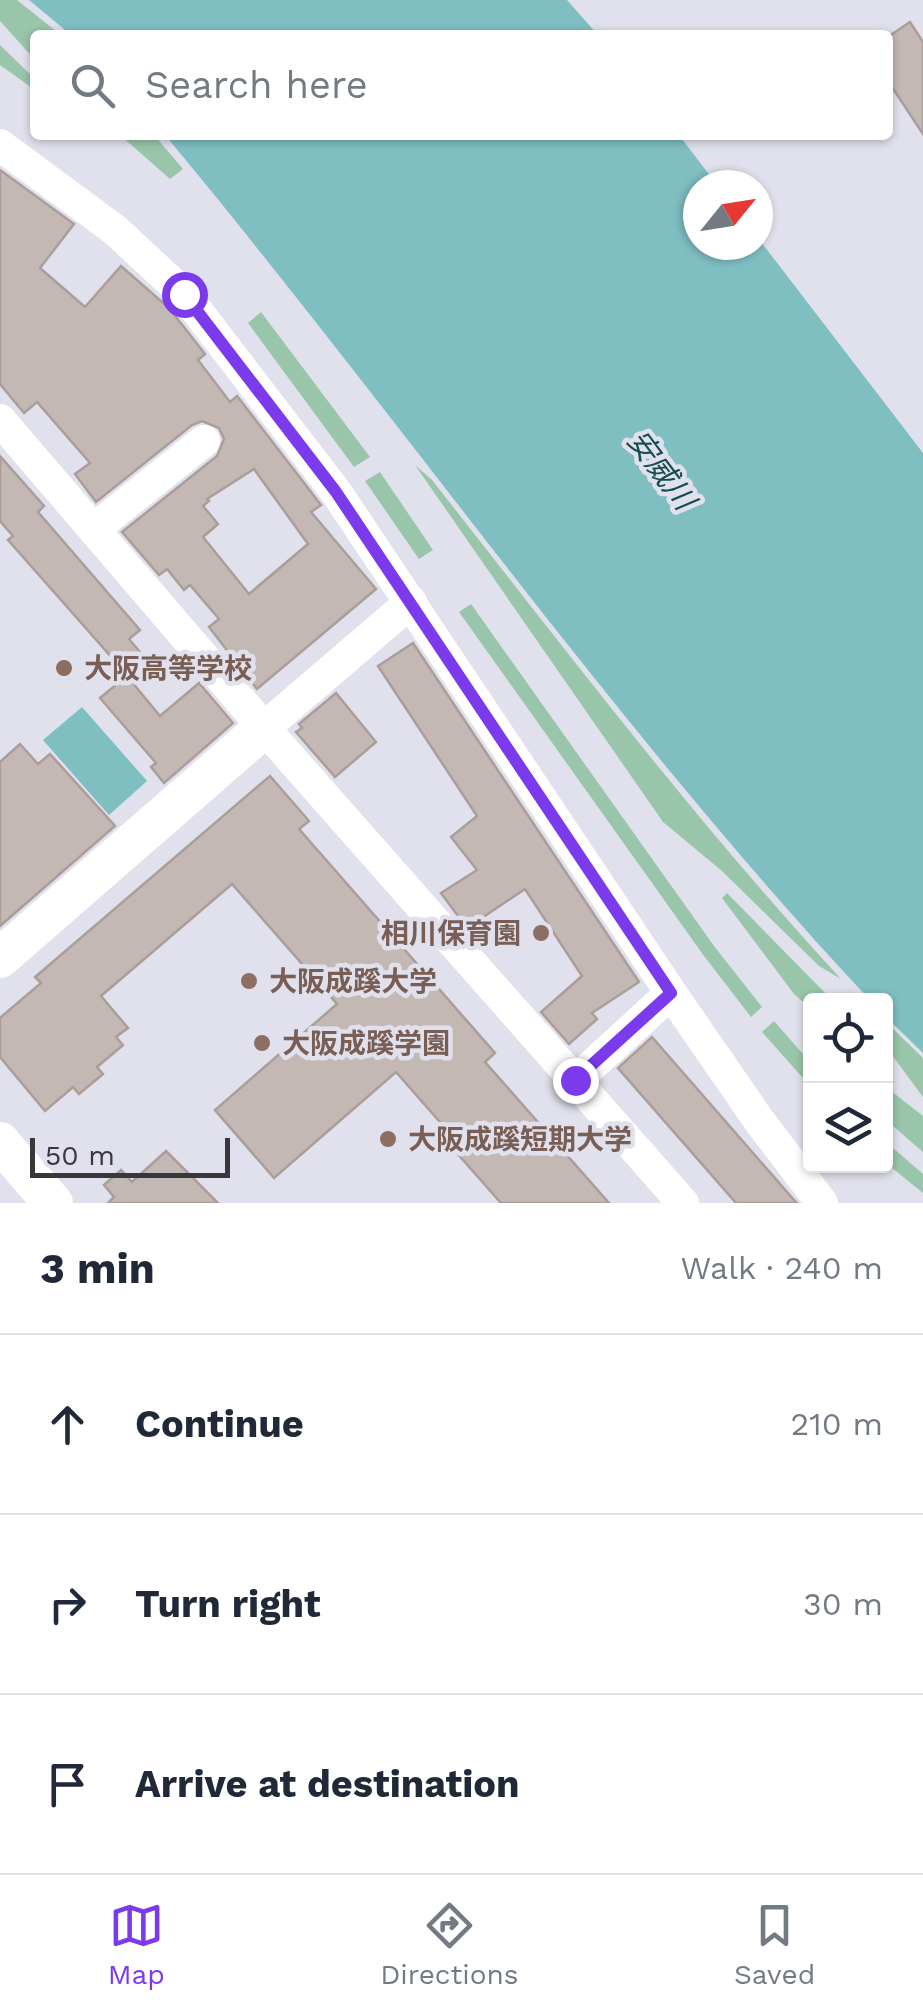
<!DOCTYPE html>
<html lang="en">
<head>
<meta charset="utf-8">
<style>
  body { margin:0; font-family:"Work Sans","Noto Sans JP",sans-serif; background:#f2f2f3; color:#1f2937 }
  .controls { position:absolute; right:30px; bottom:30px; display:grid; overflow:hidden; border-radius:10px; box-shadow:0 2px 8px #0004 }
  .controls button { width:90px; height:90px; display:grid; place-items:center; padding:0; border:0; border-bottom:2px solid #e0e1e3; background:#fff; color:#1f2937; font:50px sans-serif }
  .compass { position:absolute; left:683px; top:170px; width:90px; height:90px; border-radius:50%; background:#fff; box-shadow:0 2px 8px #0004; rotate:60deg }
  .scale { position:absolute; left:30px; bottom:25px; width:200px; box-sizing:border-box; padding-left:10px; border:5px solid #38383c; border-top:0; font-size:28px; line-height:35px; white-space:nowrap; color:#38383c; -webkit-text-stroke:8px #e0e1ec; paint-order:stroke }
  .stop { position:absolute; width:30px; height:30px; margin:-22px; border:8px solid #7c3aed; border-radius:50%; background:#fff }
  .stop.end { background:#7c3aed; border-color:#fff; box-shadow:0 2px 10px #0008 }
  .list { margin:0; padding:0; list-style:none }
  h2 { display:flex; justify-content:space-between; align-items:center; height:130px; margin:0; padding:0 40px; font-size:42px }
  h2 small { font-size:32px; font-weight:400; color:#747a83 }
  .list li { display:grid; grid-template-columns:65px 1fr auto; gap:30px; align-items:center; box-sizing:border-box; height:180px; padding:0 40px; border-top:2px solid #e0e1e3 }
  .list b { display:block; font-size:38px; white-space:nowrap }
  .list em { font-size:32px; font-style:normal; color:#747a83 }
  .icon { flex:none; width:55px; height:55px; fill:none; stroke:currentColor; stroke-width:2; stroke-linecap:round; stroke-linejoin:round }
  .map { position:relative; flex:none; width:923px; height:1203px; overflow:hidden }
  .search { position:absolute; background:#fff; box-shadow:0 2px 8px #0004; left:30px; right:30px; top:30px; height:110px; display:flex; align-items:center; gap:25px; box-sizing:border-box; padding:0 35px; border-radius:10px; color:#747a83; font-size:38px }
  .sheet { height:670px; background:#fff }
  nav { display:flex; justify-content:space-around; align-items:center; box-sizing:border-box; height:140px; border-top:2px solid #e0e1e3; background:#fff; font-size:28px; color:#747a83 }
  nav a { display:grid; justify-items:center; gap:5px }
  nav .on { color:#7c3aed }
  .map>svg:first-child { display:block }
  .green { fill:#99c6aa }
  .water { fill:#7fbec1 }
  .building { fill:#c4b8b5; stroke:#aa9d9a; stroke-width:2.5; fill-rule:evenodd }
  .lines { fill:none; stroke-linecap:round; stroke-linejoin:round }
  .minor { stroke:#fff; stroke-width:32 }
  .tertiary { stroke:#fff; stroke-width:40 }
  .route { stroke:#7c3aed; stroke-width:12 }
  .education-dot { fill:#8d6e63; stroke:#e0e1ec; stroke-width:4 }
  .labels { text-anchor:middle; stroke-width:9; stroke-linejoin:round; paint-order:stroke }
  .education-label { font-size:28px; font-weight:bold; fill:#785e54; stroke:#e0e1ec; text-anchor:start }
  .water-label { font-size:30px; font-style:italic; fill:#154e50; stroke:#e0e1ec }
</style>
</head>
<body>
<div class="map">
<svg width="923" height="1203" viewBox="0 0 923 1203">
  <rect width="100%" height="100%" fill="#e0e1ec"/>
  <g class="green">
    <path d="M 0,0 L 17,0 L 61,35 L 35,35 L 35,60 L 0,21 Z"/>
    <path d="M 0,45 L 35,79 L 35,90 L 0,65 Z"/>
    <path d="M 120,135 L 154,135 L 183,169 L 170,179 Z"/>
    <path d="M 261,312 L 370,457 L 354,467 L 248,323 Z"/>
    <path d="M 415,465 L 432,480 C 565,649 695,821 841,979 L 819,966 L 722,871 L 663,822 Z"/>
    <path d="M 380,472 L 433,550 L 419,559 L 365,481 Z"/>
    <path d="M 471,604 L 714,946 L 762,1007 L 751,1017 L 704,956 L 459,612 Z"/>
    <path d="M 727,893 L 832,1000 L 810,1001 L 810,1008 L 794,994 L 722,898 Z"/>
    <path d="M 774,1021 L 810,1062 L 810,1086 L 762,1032 Z"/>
    <path d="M 886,1022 L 923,1058 L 923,1097 L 886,1047 Z"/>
    <path d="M 886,1087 L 923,1116 L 923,1152 L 886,1120 Z"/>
    <path d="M 886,1142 L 923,1174 L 923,1193 L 886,1163 Z"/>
  </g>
  <g class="water">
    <path d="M 29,0 L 567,0 L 598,35 L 71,35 Z"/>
    <path d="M 165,135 L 679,135 L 717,185 L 698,185 L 698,245 L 758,245 L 758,238 L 923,453 L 923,1053 L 886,1017 L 886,1001 L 870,1000 C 615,728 403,421 165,135 Z"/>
    <path d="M 82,707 L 147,781 L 109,815 L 43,740 Z"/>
  </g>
  <g class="building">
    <path d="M 910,22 L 923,42 L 923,134 L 888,81 L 888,37 Z"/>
    <path d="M 0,170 L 74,224 L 40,268 L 85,307 L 121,266 L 169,308 L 205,354 L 198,360 L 230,402 L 237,396 L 321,505 L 311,512 L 376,589 L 257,689 L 209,627 L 219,619 L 190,585 L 184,590 L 167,569 L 159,575 L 122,532 L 217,456 L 224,439 L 219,428 L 202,421 L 192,425 L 96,502 L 75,474 L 90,463 L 37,402 L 24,413 L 0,384 ZM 254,469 L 308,544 L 249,594 L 203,537 L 218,524 L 203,506 L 209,501 L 207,499 Z"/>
    <path d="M 0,456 L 44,506 L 38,512 L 140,630 L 129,639 L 140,652 L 121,668 L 8,540 L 13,536 L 0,521 Z"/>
    <path d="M 413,643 L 639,982 L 592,1013 L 597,1019 L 569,1044 L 541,1012 L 582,976 L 525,889 L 467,928 L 441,893 L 477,870 L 451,837 L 477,816 L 378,666 Z"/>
    <path d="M 127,676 L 160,716 L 199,683 L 233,723 L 164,783 L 151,767 L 156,763 L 100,698 Z"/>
    <path d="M 336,693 L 376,742 L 335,777 L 296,732 L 302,728 L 299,724 Z"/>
    <path d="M 20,744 L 38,764 L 50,754 L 115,826 L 0,926 L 0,762 Z"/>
    <path d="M 270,776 L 309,821 L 299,829 L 495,1053 L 485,1062 L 609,1203 L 501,1203 L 440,1134 L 446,1129 L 396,1072 L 274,1178 L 215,1110 L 337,1004 L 232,884 L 101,996 L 128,1028 L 116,1037 L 123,1045 L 97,1067 L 103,1074 L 79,1094 L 73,1087 L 45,1111 L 0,1057 L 0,1018 L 41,983 L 35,977 Z"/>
    <path d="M 652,1037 L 794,1200 L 797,1203 L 736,1203 L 618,1068 Z"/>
    <path d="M 166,1151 L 218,1203 L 108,1203 L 114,1197 L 104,1185 L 121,1170 L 132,1182 Z"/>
  </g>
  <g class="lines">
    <g class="minor">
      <path d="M 0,145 L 115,230 L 184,294 L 336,492 L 671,993 L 760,1122 L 822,1203"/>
      <path d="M 0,420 L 264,728 L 683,1203"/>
      <path d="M 94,529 L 204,441"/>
      <path d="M 264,728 L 411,602"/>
      <path d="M 575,1081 L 671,993"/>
    </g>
    <g class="tertiary">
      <path d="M 0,958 L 264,728"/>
      <path d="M 0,1142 L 53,1203"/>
    </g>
  </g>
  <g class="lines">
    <path class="route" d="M 184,294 L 336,492 L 671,993 L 575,1080"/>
  </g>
  <g class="education-dot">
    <circle cx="64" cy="668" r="10"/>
    <circle cx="541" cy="933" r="10"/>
    <circle cx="249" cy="981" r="10"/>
    <circle cx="262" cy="1043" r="10"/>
    <circle cx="388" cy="1139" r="10"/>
  </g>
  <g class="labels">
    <g class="education-label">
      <text x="84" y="678">大阪高等学校</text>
      <text x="521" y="943" text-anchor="end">相川保育園</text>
      <text x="269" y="991">大阪成蹊大学</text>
      <text x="282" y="1053">大阪成蹊学園</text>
      <text x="408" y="1149">大阪成蹊短期大学</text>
    </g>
    <g class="water-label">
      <text transform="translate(661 470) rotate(53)" y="10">安威川</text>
    </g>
  </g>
</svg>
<div class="controls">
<button><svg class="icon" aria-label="locate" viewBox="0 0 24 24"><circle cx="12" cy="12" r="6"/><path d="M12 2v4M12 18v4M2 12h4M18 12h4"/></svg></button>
<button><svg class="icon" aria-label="layers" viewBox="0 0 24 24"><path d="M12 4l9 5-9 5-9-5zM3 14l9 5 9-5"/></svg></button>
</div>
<svg class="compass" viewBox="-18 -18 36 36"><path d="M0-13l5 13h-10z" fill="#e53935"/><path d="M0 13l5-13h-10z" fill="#747a83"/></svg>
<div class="scale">50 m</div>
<div class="stop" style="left:184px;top:294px"></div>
<div class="stop end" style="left:575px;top:1080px"></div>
<div class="search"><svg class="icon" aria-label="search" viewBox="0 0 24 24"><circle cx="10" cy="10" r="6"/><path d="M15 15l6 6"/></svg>Search here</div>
</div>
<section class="sheet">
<h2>3 min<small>Walk · 240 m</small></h2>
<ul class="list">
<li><svg class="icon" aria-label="ahead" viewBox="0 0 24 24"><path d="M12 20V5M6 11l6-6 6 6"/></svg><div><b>Continue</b></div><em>210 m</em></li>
<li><svg class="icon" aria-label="right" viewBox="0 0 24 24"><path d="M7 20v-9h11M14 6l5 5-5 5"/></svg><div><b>Turn right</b></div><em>30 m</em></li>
<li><svg class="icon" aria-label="arrive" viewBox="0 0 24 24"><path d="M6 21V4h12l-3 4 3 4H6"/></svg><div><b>Arrive at destination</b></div></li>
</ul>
</section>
<nav>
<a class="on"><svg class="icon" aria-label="map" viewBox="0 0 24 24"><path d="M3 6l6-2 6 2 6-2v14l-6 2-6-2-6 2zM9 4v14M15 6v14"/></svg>Map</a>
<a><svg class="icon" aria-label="directions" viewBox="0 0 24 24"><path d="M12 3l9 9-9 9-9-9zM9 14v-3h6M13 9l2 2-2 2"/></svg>Directions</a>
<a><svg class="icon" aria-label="saved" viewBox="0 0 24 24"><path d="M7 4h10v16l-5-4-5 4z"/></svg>Saved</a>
</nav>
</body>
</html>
